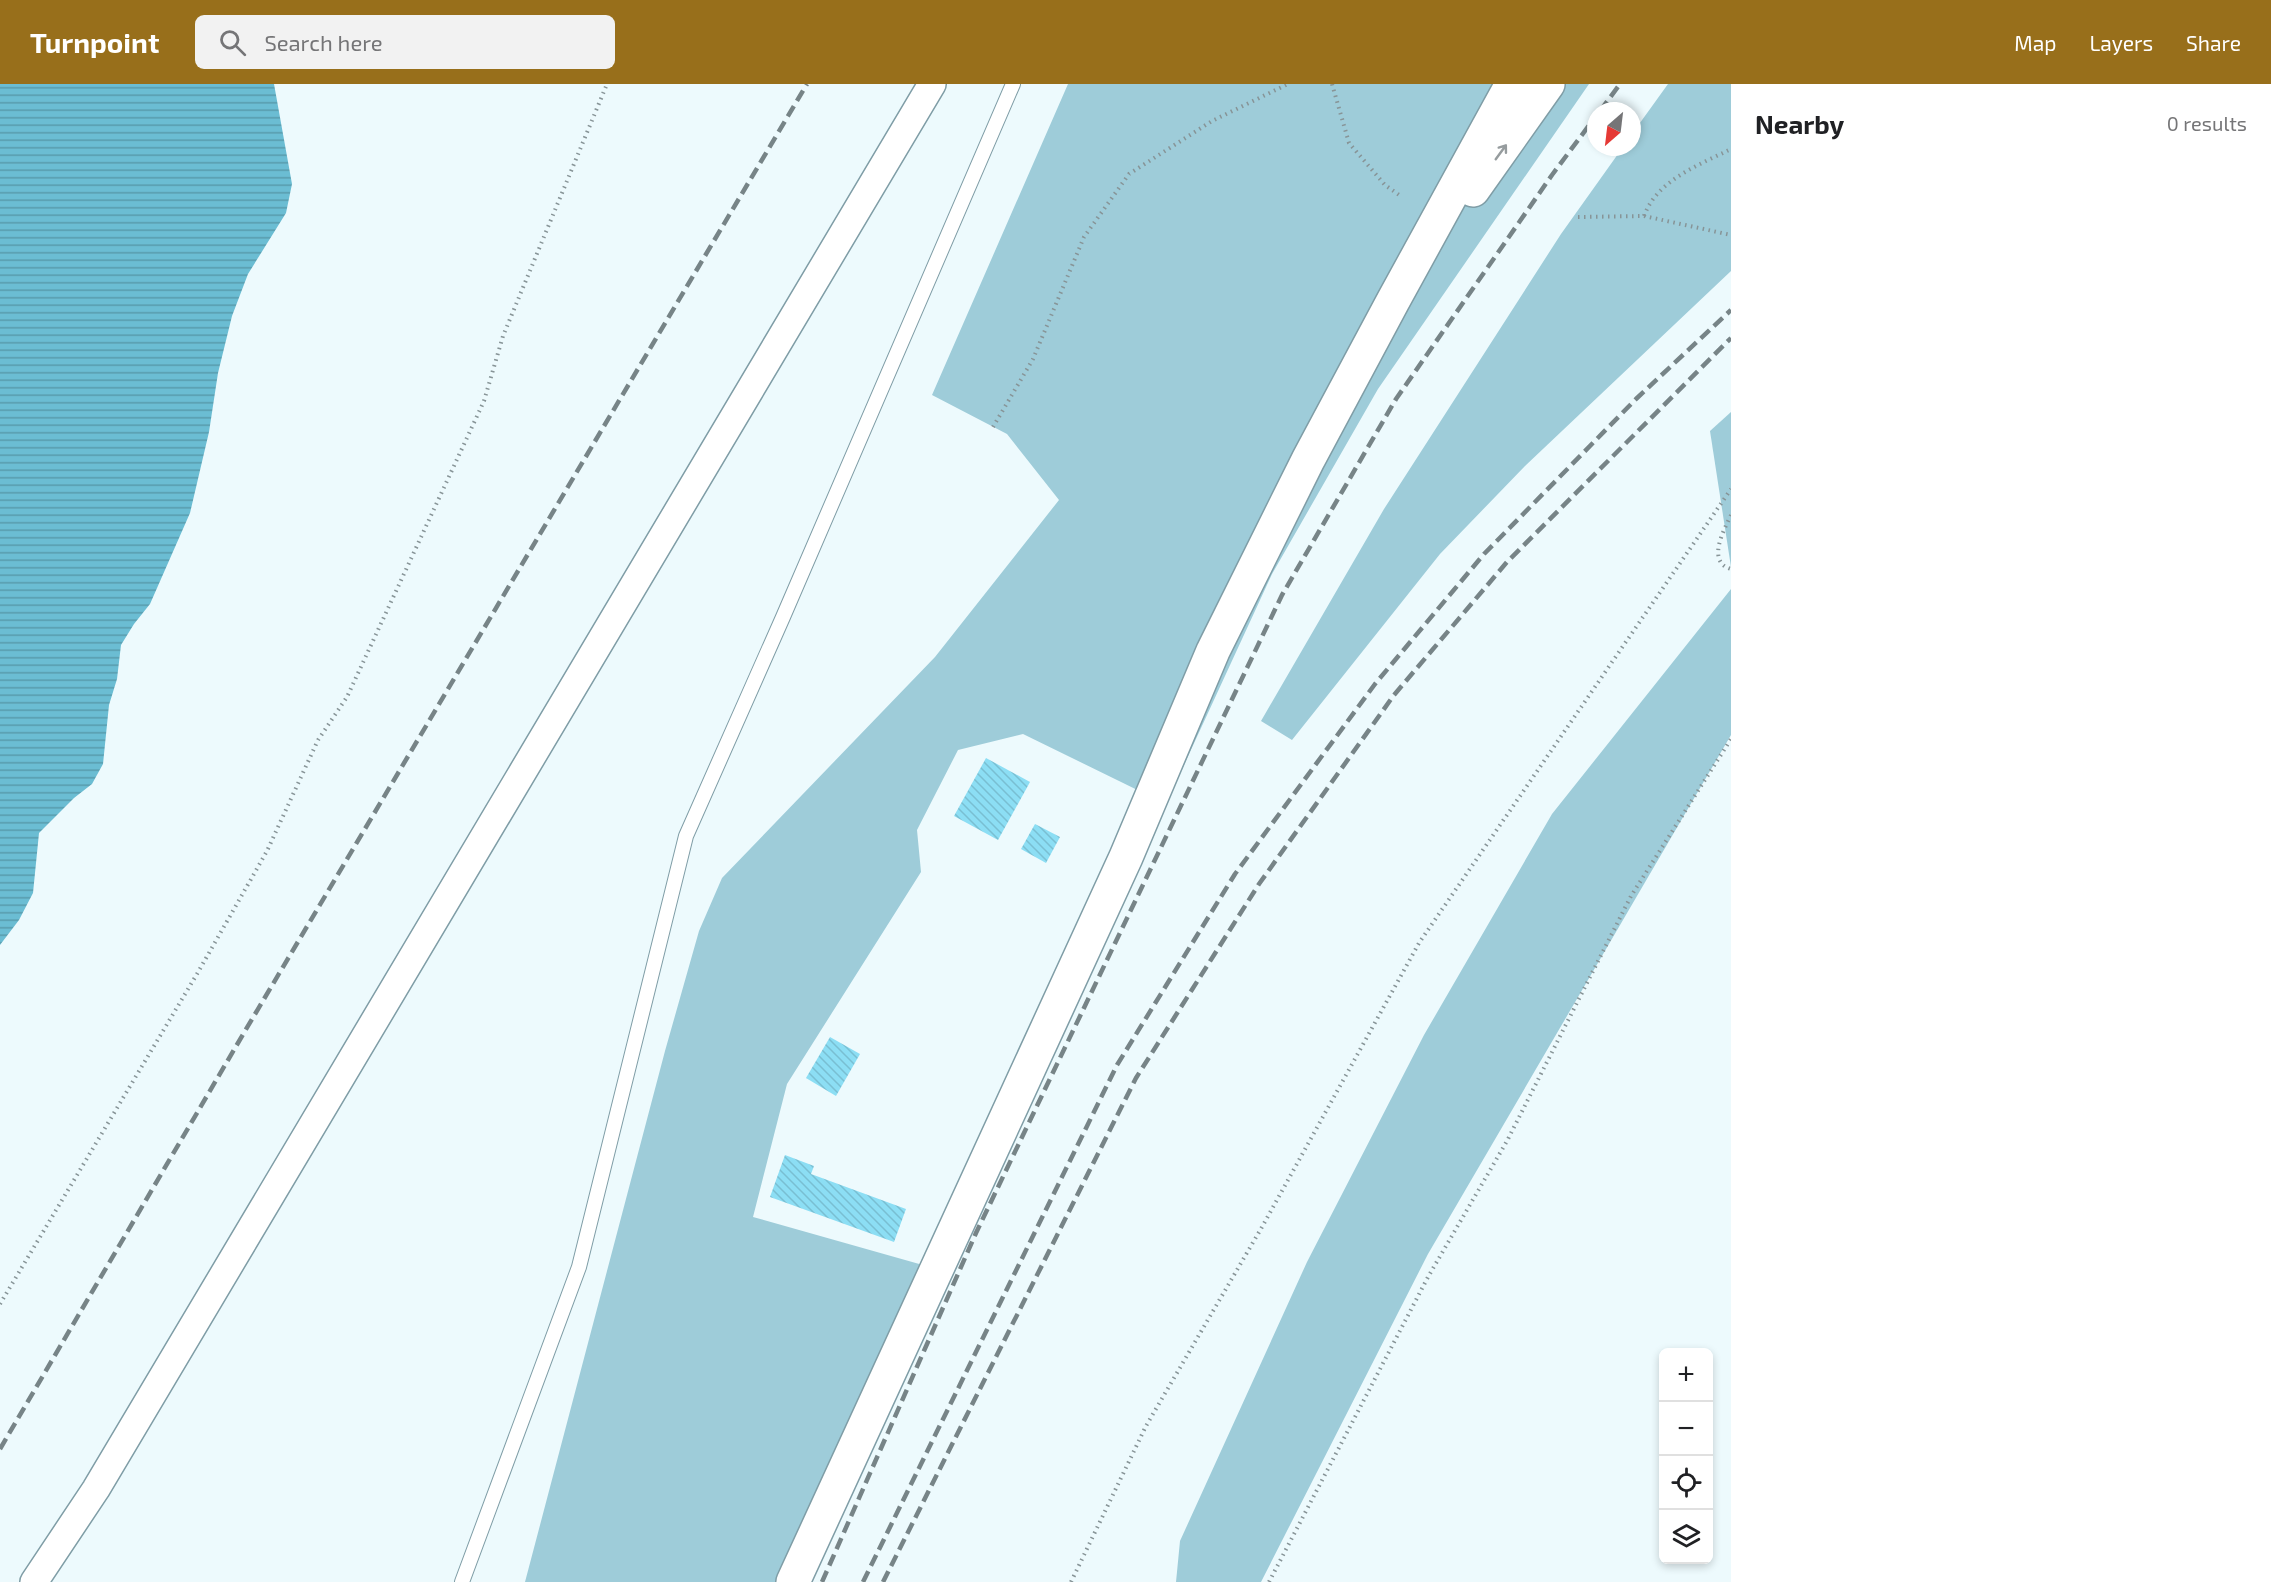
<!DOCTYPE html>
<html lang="en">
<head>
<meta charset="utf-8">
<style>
  body { margin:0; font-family:"Exo 2",sans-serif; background:#f2f2f2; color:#202124 }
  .controls { position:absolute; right:18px; bottom:18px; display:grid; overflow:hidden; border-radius:9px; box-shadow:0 3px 9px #0003 }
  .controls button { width:54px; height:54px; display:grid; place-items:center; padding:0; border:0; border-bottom:2px solid #e0e0e0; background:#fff; color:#202124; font:30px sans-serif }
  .compass { position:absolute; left:1587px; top:18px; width:54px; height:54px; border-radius:50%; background:#fff; box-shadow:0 3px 9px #0003; rotate:208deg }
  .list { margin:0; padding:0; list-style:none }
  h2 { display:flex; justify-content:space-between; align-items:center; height:78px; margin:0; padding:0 24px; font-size:26px }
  h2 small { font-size:20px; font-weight:400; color:#757577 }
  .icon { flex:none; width:33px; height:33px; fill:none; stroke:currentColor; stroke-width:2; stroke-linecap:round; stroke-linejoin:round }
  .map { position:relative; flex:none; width:1731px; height:1498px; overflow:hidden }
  header { display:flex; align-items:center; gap:36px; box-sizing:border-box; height:84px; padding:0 30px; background:#986f1b; color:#fff }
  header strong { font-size:28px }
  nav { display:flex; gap:33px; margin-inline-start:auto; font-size:21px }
  .search { width:420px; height:54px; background:#f2f2f2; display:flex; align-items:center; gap:15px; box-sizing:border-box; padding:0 21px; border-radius:9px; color:#757577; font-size:22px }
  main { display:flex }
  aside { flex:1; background:#fff }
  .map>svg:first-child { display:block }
  .green { fill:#9eccd9 }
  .water { fill:url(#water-rules) }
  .building { fill:url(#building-back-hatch) }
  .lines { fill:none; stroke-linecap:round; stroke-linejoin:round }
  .lane-casing { stroke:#7f9da6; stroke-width:16 }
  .street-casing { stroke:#7f9da6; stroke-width:30 }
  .secondary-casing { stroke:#7f9da6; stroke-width:36 }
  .path { stroke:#879497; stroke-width:4; stroke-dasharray:1.5 4.5; stroke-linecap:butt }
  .lane { stroke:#fff; stroke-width:14 }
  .street { stroke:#fff; stroke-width:27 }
  .secondary { stroke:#fff; stroke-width:33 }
  .rail { stroke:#778487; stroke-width:4.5; stroke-dasharray:12 6; stroke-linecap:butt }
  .oneway { stroke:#969c9e }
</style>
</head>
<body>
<header>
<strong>Turnpoint</strong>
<div class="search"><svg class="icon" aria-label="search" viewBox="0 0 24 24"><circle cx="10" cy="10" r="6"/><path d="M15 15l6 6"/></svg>Search here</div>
<nav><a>Map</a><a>Layers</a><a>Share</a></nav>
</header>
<main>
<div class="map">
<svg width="1731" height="1498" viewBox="0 0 1731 1498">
  <defs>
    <pattern id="water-rules" width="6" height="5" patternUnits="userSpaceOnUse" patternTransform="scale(1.5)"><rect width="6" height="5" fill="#6bbdd3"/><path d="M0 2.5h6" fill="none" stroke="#589bac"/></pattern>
    <pattern id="building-back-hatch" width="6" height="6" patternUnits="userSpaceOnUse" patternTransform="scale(1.5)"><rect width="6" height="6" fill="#8cdef4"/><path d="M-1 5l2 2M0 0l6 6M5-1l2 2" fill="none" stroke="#79bfd2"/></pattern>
  </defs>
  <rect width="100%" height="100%" fill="#edfafd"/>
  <g class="green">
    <path d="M 1068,0 L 1589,0 L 1378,305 L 1272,490 L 1166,720 L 1023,650 L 958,666 L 917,746 L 921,788 L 787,1000 L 753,1133 L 944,1187 L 804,1498 L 525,1498 L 665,967 L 699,847 L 722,794 L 935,573 L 1059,416 L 1007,350 L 932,311 Z"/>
    <path d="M 1668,0 L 1731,0 L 1731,187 L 1525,382 L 1440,470 L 1292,656 L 1261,637 L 1384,425 L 1561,150 L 1623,63 L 1632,63 L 1632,50 Z"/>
    <path d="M 1731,328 L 1731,483 L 1710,347 Z"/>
    <path d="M 1731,505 L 1731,651 L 1428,1170 L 1261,1498 L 1176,1498 L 1180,1457 L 1307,1178 L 1424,951 L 1552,730 Z"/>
  </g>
  <path class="water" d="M 0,0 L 274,0 L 292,100 L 286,129 L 248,190 L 232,232 L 218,289 L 209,348 L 190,429 L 150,520 L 134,540 L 121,561 L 117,595 L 109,621 L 103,680 L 92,700 L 74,714 L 39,749 L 33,809 L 19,836 L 0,861 Z"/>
  <g class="building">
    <path d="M 986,674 L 1030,698 L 998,756 L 954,732 Z"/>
    <path d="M 1035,740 L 1060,753 L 1046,779 L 1021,765 Z"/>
    <path d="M 830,953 L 860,970 L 836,1012 L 806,994 Z"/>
    <path d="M 785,1071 L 814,1082 L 811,1090 L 906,1125 L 894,1158 L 770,1113 Z"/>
  </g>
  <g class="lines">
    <g class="lane-casing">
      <path id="lane" d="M 462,1498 L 579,1183 L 686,752 L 783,533 L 1013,0"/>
    </g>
    <g class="street-casing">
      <path id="street" d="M 34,1498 L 96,1405 L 932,0"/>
    </g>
    <g class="secondary-casing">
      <g id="secondary">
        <path d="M 1473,106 L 1548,0"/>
        <path d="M 793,1498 L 1126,773 L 1213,567 L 1308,376 L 1393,217 L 1512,0"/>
      </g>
    </g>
    <g class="path">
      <path d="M 1332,0 L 1349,59 L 1385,101 L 1402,113"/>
      <path d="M 1644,132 C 1657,96 1699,81 1731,65"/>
      <path d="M 1578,133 L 1644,132 L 1731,151"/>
      <path d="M 993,343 L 1033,275 L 1084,153 L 1129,90 L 1212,37 L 1288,0"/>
      <path d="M 1731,431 C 1724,446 1706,478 1731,485"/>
      <path d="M 0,1220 L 197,890 L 267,767 L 318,656 L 347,613 L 484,317 L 503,252 L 607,0"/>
      <path d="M 1071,1498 L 1146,1342 L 1262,1143 L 1419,859 L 1731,405"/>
      <path d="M 1269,1498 L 1428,1193 L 1507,1057 L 1631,812 L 1731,655"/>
    </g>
    <use href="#lane" class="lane"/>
    <use href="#street" class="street"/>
    <use href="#secondary" class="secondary"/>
    <g class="rail">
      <path d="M 1600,27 L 1620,0"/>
      <path d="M 0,1365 L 245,947 L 807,0"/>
      <path d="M 822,1498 L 976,1149 L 1282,511 L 1396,315 L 1552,91 L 1596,32"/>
      <path d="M 863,1498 L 1117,981 L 1235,790 L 1375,600 L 1484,470 L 1636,315 L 1731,226"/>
      <path d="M 883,1498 L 1136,994 L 1259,800 L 1394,611 L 1507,478 L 1731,254"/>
    </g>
  </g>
  <defs><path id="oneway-shaft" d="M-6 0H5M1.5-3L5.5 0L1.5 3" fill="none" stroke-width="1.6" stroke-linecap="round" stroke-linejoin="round" transform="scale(1.5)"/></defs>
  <use class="oneway" href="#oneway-shaft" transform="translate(1501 68) rotate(-54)"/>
</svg>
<div class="controls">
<button>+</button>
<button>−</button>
<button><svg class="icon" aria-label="locate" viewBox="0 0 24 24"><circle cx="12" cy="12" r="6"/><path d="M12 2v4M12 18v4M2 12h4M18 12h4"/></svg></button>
<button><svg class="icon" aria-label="layers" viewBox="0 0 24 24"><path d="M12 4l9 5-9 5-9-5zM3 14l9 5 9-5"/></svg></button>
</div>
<svg class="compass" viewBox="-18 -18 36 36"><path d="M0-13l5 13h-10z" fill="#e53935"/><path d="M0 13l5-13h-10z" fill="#757577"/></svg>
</div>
<aside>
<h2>Nearby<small>0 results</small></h2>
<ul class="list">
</ul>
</aside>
</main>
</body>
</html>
